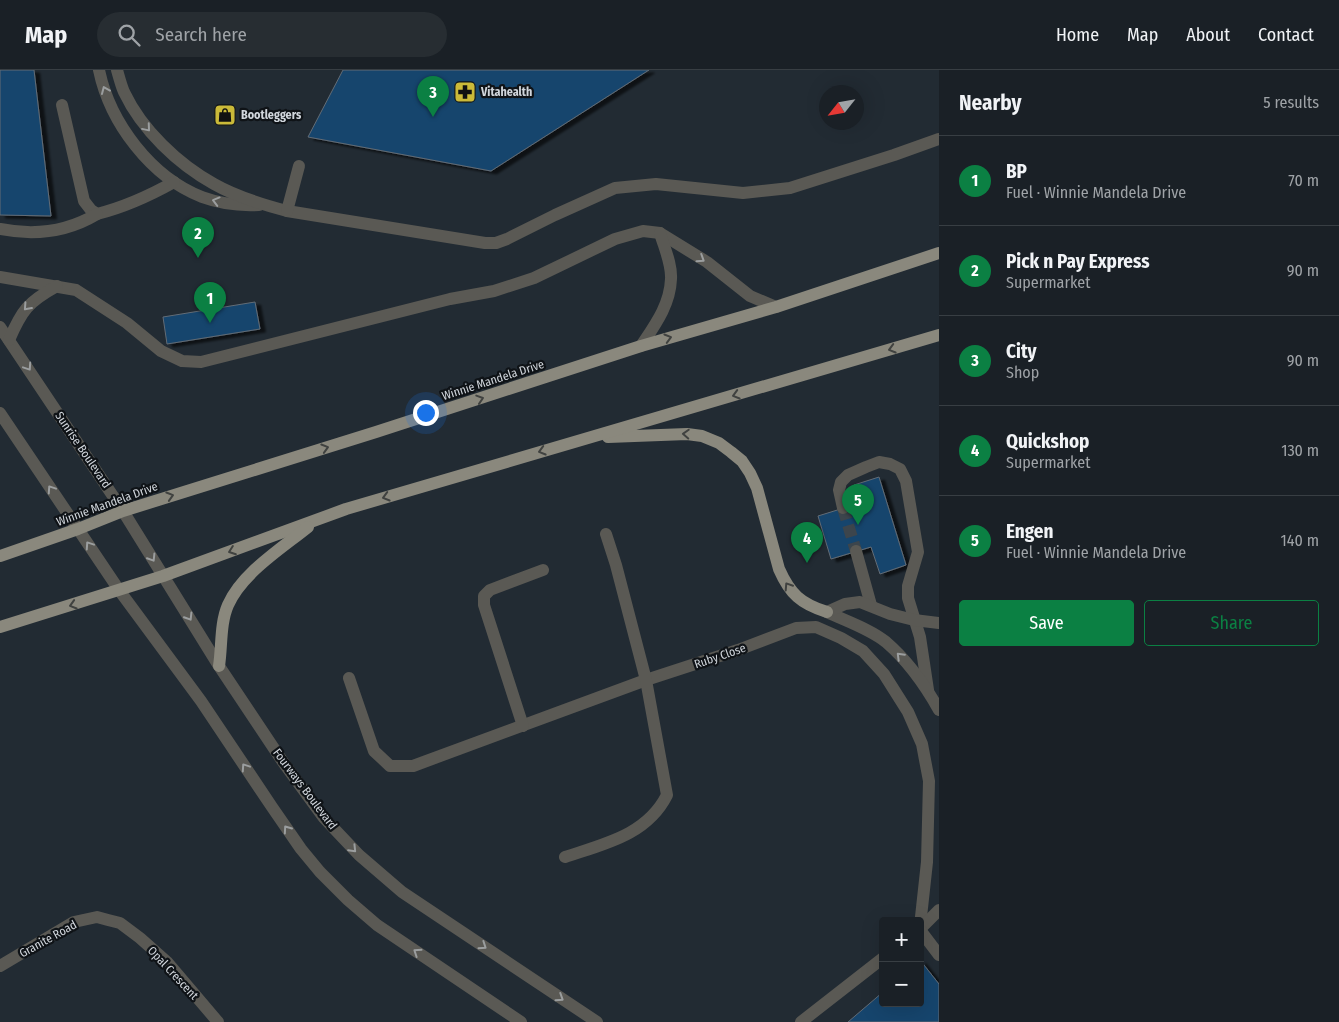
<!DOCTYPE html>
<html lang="en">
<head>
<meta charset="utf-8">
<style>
  body { margin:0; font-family:"Fira Sans Condensed",sans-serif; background:#272d32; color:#f1f3f6 }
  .controls { position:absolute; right:15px; bottom:15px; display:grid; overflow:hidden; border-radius:5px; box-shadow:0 5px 20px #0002 }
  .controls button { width:45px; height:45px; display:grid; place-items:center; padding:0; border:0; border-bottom:1px solid #383e43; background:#1a2026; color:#f1f3f6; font:25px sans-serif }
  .compass { position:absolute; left:819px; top:15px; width:45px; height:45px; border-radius:50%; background:#1a2026; box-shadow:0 5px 20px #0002; rotate:239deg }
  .you { position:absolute; left:425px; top:342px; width:18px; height:18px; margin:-12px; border:4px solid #fff; border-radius:50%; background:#1a73e8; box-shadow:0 0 0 8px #1a73e833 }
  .badge { display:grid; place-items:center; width:32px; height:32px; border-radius:50%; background:#0b8043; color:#fff; font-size:16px; font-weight:700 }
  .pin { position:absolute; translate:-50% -41px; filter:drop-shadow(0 1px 2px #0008) }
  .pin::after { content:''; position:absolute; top:26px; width:18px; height:15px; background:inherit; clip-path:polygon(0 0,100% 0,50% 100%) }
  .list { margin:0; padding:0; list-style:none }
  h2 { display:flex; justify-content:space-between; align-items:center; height:65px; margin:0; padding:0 20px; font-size:21px }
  h2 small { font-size:16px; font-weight:400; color:#9fa3a7 }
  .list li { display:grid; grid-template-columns:32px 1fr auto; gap:15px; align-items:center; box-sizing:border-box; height:90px; padding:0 20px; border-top:1px solid #383e43 }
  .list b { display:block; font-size:19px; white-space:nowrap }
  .list p { margin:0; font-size:16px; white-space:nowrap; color:#9fa3a7 }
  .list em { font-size:16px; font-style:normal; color:#9fa3a7 }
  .actions { display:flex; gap:10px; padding:15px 20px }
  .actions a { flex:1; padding:11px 0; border:1px solid #0b8043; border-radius:5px; text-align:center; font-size:18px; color:#0b8043 }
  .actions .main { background:#0b8043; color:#fff }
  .icon { flex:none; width:28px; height:28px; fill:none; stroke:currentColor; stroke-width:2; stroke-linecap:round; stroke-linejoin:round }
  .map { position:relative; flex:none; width:939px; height:952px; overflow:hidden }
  header { display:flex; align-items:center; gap:30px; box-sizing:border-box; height:70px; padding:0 25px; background:#1a2026; border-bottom:1px solid #383e43 }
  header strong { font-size:24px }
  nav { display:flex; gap:28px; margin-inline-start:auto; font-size:18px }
  .search { width:350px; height:45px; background:#272d32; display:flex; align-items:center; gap:12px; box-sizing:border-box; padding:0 18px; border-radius:28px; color:#9fa3a7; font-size:19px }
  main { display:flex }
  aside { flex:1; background:#1a2026 }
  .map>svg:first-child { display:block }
  .building { fill:#16456d; stroke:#626c76; filter:url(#shadow) }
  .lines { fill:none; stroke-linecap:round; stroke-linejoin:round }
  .minor-tunnel { stroke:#3c454c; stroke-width:12; stroke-dasharray:12 6; stroke-linecap:butt }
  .minor { stroke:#5a5954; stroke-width:12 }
  .major { stroke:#8a887d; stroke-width:12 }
  .oneway { stroke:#9b9e9f }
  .oneway2 { stroke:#404240 }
  .labels { text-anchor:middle; stroke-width:4.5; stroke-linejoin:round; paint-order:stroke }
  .poi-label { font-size:12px; font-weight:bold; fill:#d1d6dc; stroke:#0f1317; text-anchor:start }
  .street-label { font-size:12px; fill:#d1d6dc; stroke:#0f1317 }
</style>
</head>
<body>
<header>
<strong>Map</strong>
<div class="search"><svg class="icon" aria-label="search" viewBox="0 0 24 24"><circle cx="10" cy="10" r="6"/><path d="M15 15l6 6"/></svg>Search here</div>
<nav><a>Home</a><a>Map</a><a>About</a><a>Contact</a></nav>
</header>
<main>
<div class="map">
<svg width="939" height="952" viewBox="0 0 939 952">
  <defs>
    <filter id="shadow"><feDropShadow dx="5.5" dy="3" stdDeviation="1" flood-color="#0009"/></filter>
  </defs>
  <rect width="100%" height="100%" fill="#222b33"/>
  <g class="building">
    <path d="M 0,0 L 34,0 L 51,146 L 0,145 Z"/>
    <path d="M 343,0 L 649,0 L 491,101 L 308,67 Z"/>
    <path d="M 255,232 L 260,259 L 167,274 L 163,247 Z"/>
    <path d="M 879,407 L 906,495 L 880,504 L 871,477 L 831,489 L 818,446 L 860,433 L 854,415 Z"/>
    <path d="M 920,890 L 939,914 L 939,952 L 848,952 L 883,922 L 883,933 L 920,933 Z"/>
  </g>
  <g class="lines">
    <path class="minor-tunnel" d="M 843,438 L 856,481"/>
    <g class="minor">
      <path d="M 99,0 C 110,53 151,107 202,127 C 221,134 240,136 259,135"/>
      <path d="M 117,0 C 119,7 121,15 124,22 C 142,60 178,94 214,114 C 235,126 264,135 287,141 L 485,173 L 496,173 L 507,169 L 555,145 L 615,118 L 656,114 L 743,123 L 790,118 L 894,85 L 939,69"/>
      <path d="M 62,35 L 84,131 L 91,140 L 97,144 C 125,137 149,126 174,112"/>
      <path d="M 287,141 L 299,96"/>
      <path d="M 0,159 C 35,166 67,162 97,144"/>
      <path d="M 0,207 L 76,220 L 127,253 L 161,281 L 182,291 L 201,292 L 450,229 L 494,221 L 534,208 L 615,169 L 643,161 L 660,163 L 707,192 L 750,226 L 776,237"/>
      <path d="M 0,257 L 123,441 L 219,596 L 283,692 L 324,748 L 359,785 L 402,822 L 597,952"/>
      <path d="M 9,270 C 22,240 28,232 57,216"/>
      <path d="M 641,276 C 655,255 670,235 671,209 C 672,194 664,177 660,163"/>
      <path d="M 0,343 L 119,520 L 201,631 L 272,737 L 301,779 L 320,802 L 348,830 L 377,855 L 521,952"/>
      <path d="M 843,438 L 839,420 L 841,412 L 848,405 L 866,397 L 879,392 L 890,394 L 900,399 L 906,411 L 918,482 L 908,516 L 908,528 L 920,567 L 928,620"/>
      <path d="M 856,481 L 871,535"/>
      <path d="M 827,542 C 846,551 870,559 886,572 C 908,591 925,615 939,640"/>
      <path d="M 827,542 L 845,534 L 860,532 L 890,544 L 914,550 L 939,553"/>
      <path d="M 349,608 L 374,681 L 390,696 L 413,696 L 646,610 L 738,580 L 796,558 L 816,557 L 841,568 L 863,581 L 884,604 L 908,642 L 922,674 L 929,711 L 927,792 L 920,856"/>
      <path d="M 523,656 L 484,535 L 484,526 L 490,520 L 543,500"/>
      <path d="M 565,787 C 604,774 647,765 667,725 L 646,610 L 616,495 L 606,464"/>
      <path d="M 920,859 L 939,840"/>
      <path d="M 920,860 L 939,885"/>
      <path d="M 0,896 L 74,852 L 97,847 L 108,850 L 120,853 L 140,868 L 167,892 L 218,952"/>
      <path d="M 801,952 L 883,888"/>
    </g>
    <g class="major">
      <path d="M 608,367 L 687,364 L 702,366 L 719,373 L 731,382 L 742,391 L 750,403 L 757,418 L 779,499 C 790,524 801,534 827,542"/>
      <path d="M 0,486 L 78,459 L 123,441 L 376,362 L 641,276 L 776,237 L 939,183"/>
      <path d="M 0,557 L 163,506 L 346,439 L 939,265"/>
      <path d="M 219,596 C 222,577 220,553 228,535 C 242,503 282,478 308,457"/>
    </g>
  </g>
  <defs><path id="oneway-chevron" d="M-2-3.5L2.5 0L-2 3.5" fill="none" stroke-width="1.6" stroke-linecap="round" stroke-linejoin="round" transform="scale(1.25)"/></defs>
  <g class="oneway">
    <use href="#oneway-chevron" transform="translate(105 20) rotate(-113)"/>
    <use href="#oneway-chevron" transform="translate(147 58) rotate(50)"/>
    <use href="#oneway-chevron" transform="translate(216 131) rotate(-165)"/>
    <use href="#oneway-chevron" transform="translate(701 189) rotate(33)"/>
    <use href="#oneway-chevron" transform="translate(27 237) rotate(132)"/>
    <use href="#oneway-chevron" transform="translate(28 297) rotate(56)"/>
    <use href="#oneway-chevron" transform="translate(51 419) rotate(-124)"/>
    <use href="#oneway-chevron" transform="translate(89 475) rotate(-124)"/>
    <use href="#oneway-chevron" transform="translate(152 488) rotate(58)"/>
    <use href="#oneway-chevron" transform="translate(189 547) rotate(58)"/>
    <use href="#oneway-chevron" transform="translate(900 586) rotate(-135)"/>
    <use href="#oneway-chevron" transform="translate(245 697) rotate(-124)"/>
    <use href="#oneway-chevron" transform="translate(287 759) rotate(-125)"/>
    <use href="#oneway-chevron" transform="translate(353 779) rotate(46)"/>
    <use href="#oneway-chevron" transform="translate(483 876) rotate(34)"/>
    <use href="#oneway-chevron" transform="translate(417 882) rotate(-146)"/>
    <use href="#oneway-chevron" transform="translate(560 928) rotate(33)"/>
  </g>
  <g class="oneway2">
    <use href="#oneway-chevron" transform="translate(668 268) rotate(-16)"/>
    <use href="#oneway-chevron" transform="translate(892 279) rotate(164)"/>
    <use href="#oneway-chevron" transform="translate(736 325) rotate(164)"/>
    <use href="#oneway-chevron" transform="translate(480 329) rotate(-18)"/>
    <use href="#oneway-chevron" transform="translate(686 364) rotate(-177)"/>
    <use href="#oneway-chevron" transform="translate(325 378) rotate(-17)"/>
    <use href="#oneway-chevron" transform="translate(542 381) rotate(164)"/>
    <use href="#oneway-chevron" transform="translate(170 426) rotate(-17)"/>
    <use href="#oneway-chevron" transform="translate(386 427) rotate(164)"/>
    <use href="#oneway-chevron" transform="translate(232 481) rotate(160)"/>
    <use href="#oneway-chevron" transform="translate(788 516) rotate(-123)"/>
    <use href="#oneway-chevron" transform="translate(73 535) rotate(163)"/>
  </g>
  <defs>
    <g id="pharmacy-square" transform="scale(1.125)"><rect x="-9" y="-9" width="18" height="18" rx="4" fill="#cbba39" stroke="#0f1317"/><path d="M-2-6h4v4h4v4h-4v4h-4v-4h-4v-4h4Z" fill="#111"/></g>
    <g id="shop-square" transform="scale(1.125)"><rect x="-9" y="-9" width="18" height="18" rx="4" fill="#cbba39" stroke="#0f1317"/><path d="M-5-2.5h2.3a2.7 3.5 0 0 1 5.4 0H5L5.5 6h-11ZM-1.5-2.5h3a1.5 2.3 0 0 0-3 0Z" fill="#111"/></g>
  </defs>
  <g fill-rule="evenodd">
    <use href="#pharmacy-square" x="465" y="22"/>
    <use href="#shop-square" x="225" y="45"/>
  </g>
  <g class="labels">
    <g class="poi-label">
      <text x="481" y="26">Vitahealth</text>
      <text x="241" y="49">Bootleggers</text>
    </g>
    <g class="street-label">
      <text transform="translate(493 310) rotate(-18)" y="4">Winnie Mandela Drive</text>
      <text transform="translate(83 380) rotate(56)" y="4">Sunrise Boulevard</text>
      <text transform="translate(107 434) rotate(-20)" y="4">Winnie Mandela Drive</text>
      <text transform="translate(720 586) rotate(-19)" y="4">Ruby Close</text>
      <text transform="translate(305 719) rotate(53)" y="4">Fourways Boulevard</text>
      <text transform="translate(48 869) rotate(-29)" y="4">Granite Road</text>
      <text transform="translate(173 903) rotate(47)" y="4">Opal Crescent</text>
    </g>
  </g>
</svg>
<div class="controls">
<button>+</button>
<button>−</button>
</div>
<svg class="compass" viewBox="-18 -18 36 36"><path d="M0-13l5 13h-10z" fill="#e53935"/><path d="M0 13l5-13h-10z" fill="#9fa3a7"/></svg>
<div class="you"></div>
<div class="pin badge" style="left:210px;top:253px">1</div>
<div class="pin badge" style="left:198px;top:188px">2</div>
<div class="pin badge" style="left:433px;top:47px">3</div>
<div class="pin badge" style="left:807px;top:493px">4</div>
<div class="pin badge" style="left:858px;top:455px">5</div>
</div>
<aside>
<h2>Nearby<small>5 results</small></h2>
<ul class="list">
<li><span class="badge">1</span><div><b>BP</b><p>Fuel · Winnie Mandela Drive</p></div><em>70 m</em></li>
<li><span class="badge">2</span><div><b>Pick n Pay Express</b><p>Supermarket</p></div><em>90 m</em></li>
<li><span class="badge">3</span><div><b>City</b><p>Shop</p></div><em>90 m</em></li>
<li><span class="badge">4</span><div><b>Quickshop</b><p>Supermarket</p></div><em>130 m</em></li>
<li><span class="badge">5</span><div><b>Engen</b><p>Fuel · Winnie Mandela Drive</p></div><em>140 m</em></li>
</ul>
<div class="actions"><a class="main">Save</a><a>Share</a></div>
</aside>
</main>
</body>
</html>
